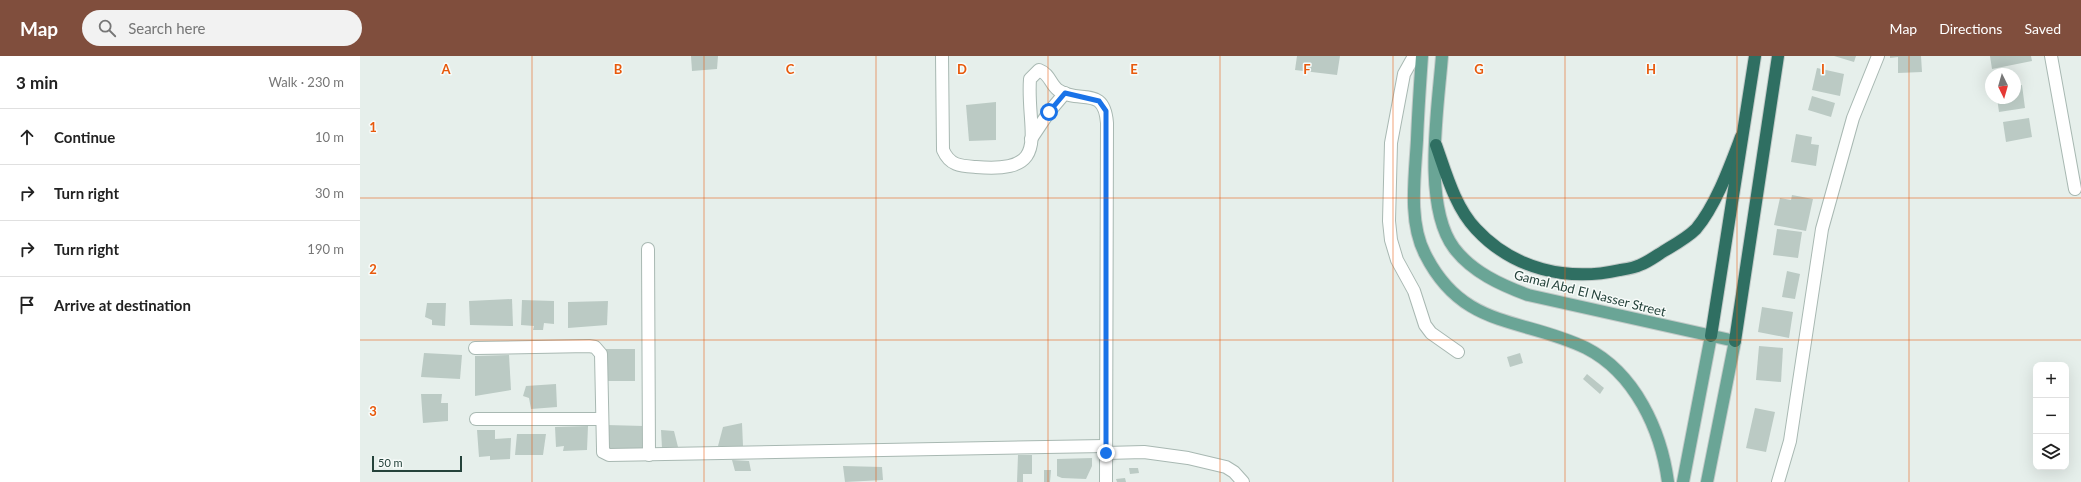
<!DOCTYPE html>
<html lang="en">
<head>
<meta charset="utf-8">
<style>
  body { margin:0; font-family:Lato,sans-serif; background:#f2f2f2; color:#222 }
  .controls { position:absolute; right:12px; bottom:12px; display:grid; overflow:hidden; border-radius:8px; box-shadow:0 4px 16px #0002 }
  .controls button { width:36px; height:36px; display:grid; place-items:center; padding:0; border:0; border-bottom:1px solid #e0e0e0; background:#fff; color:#222; font:20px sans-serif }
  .compass { position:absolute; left:1625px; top:12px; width:36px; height:36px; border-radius:50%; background:#fff; box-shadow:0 4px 16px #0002; rotate:175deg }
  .scale { position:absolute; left:12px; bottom:10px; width:90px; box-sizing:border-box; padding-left:4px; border:2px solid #24423a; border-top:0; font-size:11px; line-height:14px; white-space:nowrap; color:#24423a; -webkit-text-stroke:3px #f7fbf9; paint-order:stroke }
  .stop { position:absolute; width:12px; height:12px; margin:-9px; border:3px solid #1a73e8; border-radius:50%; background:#fff }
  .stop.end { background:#1a73e8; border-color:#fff; box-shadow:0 1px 4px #0008 }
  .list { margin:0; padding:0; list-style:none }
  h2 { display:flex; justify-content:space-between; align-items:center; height:52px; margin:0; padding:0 16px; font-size:17px }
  h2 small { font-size:13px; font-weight:400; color:#767676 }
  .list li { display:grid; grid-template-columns:26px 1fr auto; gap:12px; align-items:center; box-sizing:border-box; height:56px; padding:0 16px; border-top:1px solid #e0e0e0 }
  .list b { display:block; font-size:15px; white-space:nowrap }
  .list em { font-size:13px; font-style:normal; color:#767676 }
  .icon { flex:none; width:22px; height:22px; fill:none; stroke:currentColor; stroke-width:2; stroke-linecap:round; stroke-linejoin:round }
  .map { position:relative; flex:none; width:1721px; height:426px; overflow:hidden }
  header { display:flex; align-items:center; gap:24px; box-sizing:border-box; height:56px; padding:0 20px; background:#804e3d; color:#fff }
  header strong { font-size:19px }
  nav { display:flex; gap:22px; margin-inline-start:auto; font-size:14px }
  .search { width:280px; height:36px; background:#f2f2f2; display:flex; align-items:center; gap:10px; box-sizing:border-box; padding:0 14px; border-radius:22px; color:#767676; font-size:15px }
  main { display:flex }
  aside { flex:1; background:#fff }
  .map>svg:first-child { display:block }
  .building { fill:#bbcac4 }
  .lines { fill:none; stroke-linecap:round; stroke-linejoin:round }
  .minor-casing { stroke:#a8b8b2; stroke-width:14 }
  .major-casing { stroke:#c2cac8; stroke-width:14 }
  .highway-casing { stroke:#c2cac8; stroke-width:14 }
  .minor { stroke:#fff; stroke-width:12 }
  .major { stroke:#6aa596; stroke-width:12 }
  .highway { stroke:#2f6f62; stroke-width:12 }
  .route { stroke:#1a73e8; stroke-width:5 }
  .grid { fill:none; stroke:#e8590c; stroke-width:1; stroke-opacity:0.55 }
  .labels { text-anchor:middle; stroke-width:3; stroke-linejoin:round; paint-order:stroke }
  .street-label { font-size:13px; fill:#24423a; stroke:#f7fbf9 }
  .grid-label { font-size:13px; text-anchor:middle; font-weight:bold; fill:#e8590c; stroke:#f7fbf9; stroke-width:3; stroke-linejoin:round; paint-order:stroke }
</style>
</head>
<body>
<header>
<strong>Map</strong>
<div class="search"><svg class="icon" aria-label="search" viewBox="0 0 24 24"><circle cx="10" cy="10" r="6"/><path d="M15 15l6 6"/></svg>Search here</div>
<nav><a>Map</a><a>Directions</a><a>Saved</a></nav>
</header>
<main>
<aside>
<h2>3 min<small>Walk · 230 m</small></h2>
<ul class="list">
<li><svg class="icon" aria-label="ahead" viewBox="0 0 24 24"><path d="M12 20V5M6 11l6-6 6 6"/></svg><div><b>Continue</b></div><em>10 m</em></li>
<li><svg class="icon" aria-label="right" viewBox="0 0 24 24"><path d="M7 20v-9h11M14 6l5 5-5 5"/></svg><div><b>Turn right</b></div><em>30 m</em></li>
<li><svg class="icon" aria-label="right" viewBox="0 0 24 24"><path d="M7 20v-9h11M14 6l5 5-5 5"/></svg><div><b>Turn right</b></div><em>190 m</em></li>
<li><svg class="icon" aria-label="arrive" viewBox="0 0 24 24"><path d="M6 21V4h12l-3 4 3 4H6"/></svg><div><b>Arrive at destination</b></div></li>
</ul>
</aside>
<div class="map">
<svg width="1721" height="426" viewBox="0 0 1721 426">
  <rect width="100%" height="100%" fill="#e6efeb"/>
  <g class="building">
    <path d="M 331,0 L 358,0 L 357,13 L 332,15 Z"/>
    <path d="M 937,0 L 980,0 L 977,19 L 935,14 Z"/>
    <path d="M 1474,0 L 1496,0 L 1494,6 Z"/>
    <path d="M 1530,0 L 1561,0 L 1562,16 L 1538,17 L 1538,1 L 1530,2 Z"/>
    <path d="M 1630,0 L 1671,0 L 1672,5 L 1632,13 Z"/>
    <path d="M 1457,12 L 1484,18 L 1480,40 L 1452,34 Z"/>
    <path d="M 1662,29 L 1665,52 L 1639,56 L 1637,42 L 1655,42 L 1655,30 Z"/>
    <path d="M 1452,40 L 1475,47 L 1471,61 L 1448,54 Z"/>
    <path d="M 636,46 L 636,84 L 609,85 L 606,49 Z"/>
    <path d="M 1669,62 L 1672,81 L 1646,86 L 1643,66 Z"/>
    <path d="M 1436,78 L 1452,81 L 1451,88 L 1459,89 L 1456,110 L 1431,106 Z"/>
    <path d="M 1432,139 L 1453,143 L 1446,175 L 1414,169 L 1420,142 L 1431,144 Z"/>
    <path d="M 1417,173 L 1442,176 L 1438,202 L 1413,199 Z"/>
    <path d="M 1427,215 L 1440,218 L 1435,243 L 1422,241 Z"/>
    <path d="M 152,243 L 153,270 L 110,269 L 109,245 Z"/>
    <path d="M 162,244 L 194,245 L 194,268 L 184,267 L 183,274 L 173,274 L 174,270 L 161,269 Z"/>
    <path d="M 248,245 L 247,269 L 208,272 L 208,246 Z"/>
    <path d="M 67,247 L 86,247 L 85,270 L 72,269 L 72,264 L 65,261 Z"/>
    <path d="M 1402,251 L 1433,256 L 1429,282 L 1398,276 Z"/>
    <path d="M 1399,290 L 1423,292 L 1421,326 L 1396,324 Z"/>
    <rect x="244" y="293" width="31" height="32"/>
    <path d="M 64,297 L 102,299 L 100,323 L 61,321 Z"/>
    <path d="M 1160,297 L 1163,307 L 1150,311 L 1147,301 Z"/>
    <path d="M 149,299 L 151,334 L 115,340 L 115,300 Z"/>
    <path d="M 1227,318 L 1244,332 L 1240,338 L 1223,323 Z"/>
    <path d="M 196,328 L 197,351 L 171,353 L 169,342 L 163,340 L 166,330 Z"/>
    <path d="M 61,338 L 82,338 L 81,347 L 88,347 L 88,365 L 63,367 Z"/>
    <path d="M 1395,352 L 1415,356 L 1406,396 L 1386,392 Z"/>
    <path d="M 382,367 L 383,390 L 358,390 L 363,371 Z"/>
    <path d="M 247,369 L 284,370 L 283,396 L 246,395 Z"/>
    <path d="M 228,370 L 227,394 L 203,395 L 204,390 L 196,391 L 195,371 Z"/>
    <path d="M 117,374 L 135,374 L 135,383 L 151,382 L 150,403 L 130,404 L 130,400 L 119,401 Z"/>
    <path d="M 301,374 L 314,375 L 318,391 L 302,392 Z"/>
    <path d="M 157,378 L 186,378 L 183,399 L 155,399 Z"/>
    <path d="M 658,399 L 672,399 L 672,418 L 663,418 L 663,426 L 657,426 Z"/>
    <path d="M 732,402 L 732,410 L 726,423 L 702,422 L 697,420 L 697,403 Z"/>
    <path d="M 372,404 L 389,405 L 391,415 L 375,415 Z"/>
    <path d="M 483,410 L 522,411 L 523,424 L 485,426 Z"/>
    <path d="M 769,412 L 778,412 L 779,417 L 770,418 Z"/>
    <path d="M 684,414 L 691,414 L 690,426 L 684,426 Z"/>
    <path d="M 765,422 L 766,426 L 757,426 L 756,423 Z"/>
  </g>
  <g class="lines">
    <g class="minor-casing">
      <g id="minor">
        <path d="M 582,0 L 583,94 C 590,110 601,110 616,111 C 694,118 666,76 670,23 L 679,14 C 690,18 690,28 698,34 C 719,49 744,28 747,67 L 746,426"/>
        <path d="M 1054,0 L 1044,18 L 1031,87 L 1029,165 L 1031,184 L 1037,204 L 1054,235 L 1065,269 L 1071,277 L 1098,296"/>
        <path d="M 1691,0 L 1715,133"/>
        <path d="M 671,83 L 689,56 L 705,37"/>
        <path d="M 288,193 L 289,399"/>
        <path d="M 115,292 L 229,290 L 235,291 L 241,298 L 243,393 L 243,396 L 249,399 L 745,390"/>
        <path d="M 116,363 L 241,363"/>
        <path d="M 746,397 L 784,396 L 828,402 L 866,411 L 874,416 L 883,426"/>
        <path d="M 1418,426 L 1430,385 L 1462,173 L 1493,62 L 1518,0"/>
      </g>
    </g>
    <g class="major-casing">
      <g id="major">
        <path d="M 1062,0 C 1060,28 1058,56 1057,84 C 1055,120 1048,165 1065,198 C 1103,274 1162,261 1226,292 C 1275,317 1301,374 1308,426"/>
        <path d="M 1082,0 C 1078,52 1062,149 1094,192 C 1112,216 1141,229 1168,239 L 1375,285 L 1347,426"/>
        <path d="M 1323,426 L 1351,280"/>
      </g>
    </g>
    <g class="highway-casing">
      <g id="highway">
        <path d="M 1076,89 C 1086,117 1095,151 1116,173 C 1153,213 1207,226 1260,214 C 1266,213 1274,212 1280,209 C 1288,206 1296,200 1304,195 C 1314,189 1327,182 1336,173 C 1356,149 1370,110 1381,81"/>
        <path d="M 1351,280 L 1395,0"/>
        <path d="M 1375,285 L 1418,0"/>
      </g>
    </g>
    <use href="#minor" class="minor"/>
    <use href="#major" class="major"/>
    <use href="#highway" class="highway"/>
  </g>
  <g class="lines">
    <path class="route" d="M 689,56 L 705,37 L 739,45 L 746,55 L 746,397"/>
  </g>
  <path class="grid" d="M 172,0 L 172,426M 344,0 L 344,426M 516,0 L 516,426M 688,0 L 688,426M 860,0 L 860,426M 1033,0 L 1033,426M 1205,0 L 1205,426M 1377,0 L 1377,426M 1549,0 L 1549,426M 0,142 L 1721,142M 0,284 L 1721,284"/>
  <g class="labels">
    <g class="street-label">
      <text transform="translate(1230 237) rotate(14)" y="5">Gamal Abd El Nasser Street</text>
    </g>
  </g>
  <g class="grid-label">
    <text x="86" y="18">A</text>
    <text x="258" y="18">B</text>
    <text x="430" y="18">C</text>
    <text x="602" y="18">D</text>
    <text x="774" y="18">E</text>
    <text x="947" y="18">F</text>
    <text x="1119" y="18">G</text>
    <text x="1291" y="18">H</text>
    <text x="1463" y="18">I</text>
    <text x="13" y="76">1</text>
    <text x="13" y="218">2</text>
    <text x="13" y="360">3</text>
  </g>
</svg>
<div class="controls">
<button>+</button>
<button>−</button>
<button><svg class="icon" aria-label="layers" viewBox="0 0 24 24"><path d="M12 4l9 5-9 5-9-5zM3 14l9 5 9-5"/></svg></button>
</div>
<svg class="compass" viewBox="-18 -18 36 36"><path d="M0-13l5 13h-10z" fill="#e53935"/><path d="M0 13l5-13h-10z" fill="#767676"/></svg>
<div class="scale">50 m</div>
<div class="stop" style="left:689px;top:56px"></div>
<div class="stop end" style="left:746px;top:397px"></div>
</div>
</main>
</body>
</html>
